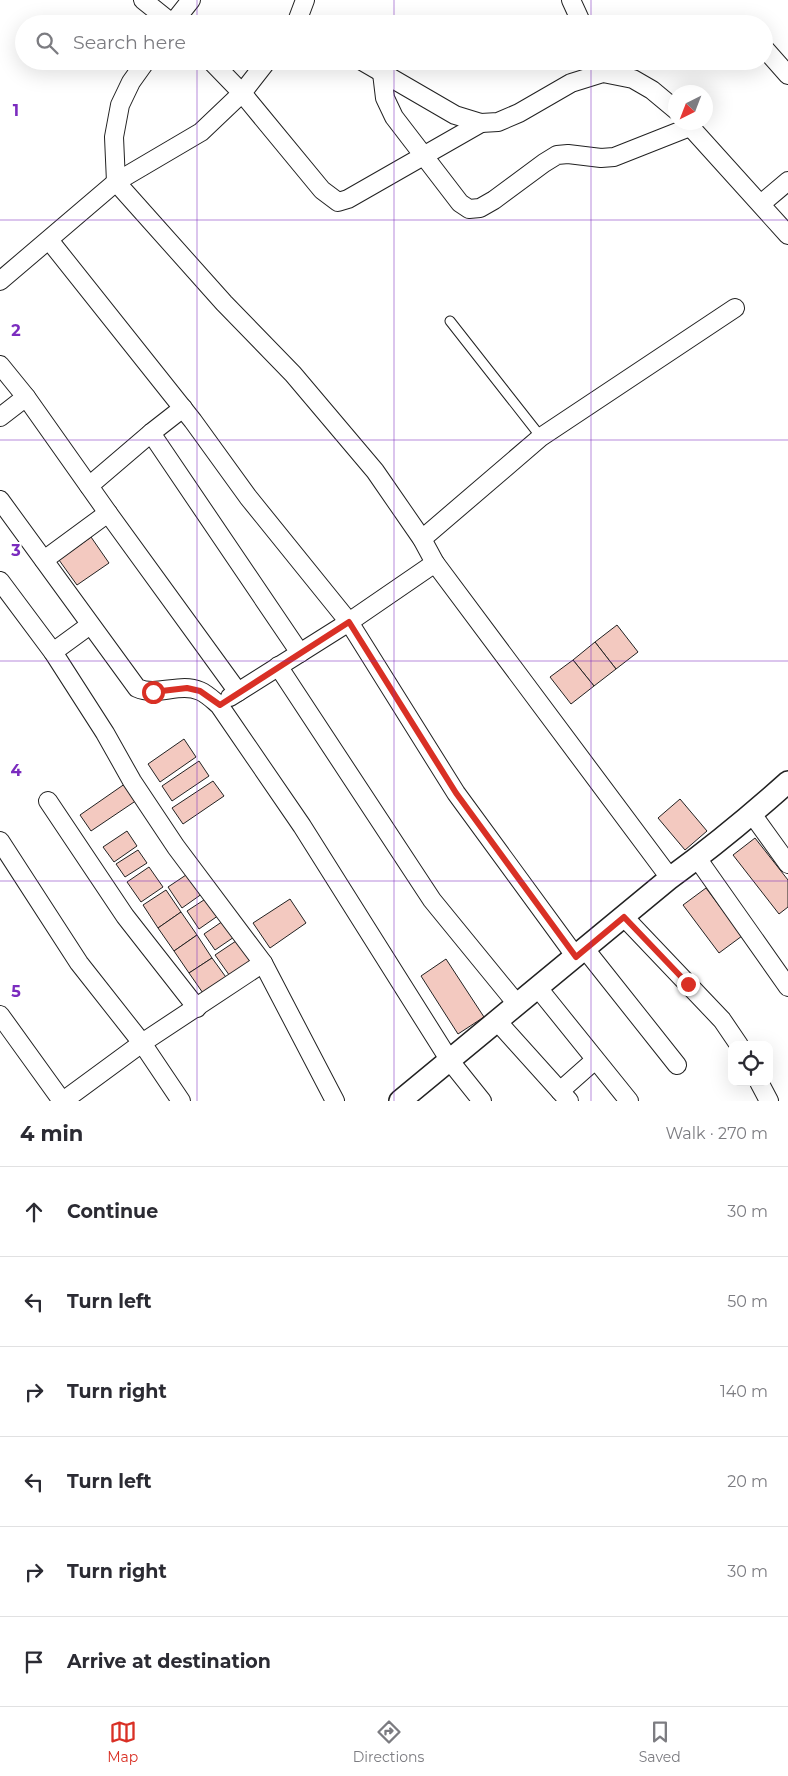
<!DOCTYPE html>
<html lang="en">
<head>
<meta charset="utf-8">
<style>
  body { margin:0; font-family:Montserrat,sans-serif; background:#f2f2f3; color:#2b2b33 }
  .controls { position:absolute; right:15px; bottom:15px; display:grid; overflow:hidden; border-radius:10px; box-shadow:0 5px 20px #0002 }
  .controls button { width:45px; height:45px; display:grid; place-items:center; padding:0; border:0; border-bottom:1px solid #e1e1e2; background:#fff; color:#2b2b33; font:25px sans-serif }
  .compass { position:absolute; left:668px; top:85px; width:45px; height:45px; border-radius:50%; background:#fff; box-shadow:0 5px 20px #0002; rotate:222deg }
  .stop { position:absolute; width:15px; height:15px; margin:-11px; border:4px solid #d93025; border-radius:50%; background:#fff }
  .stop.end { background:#d93025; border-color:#fff; box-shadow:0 1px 5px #0008 }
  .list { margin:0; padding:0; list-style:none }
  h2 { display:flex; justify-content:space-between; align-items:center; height:65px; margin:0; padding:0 20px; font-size:21px }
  h2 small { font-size:16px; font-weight:400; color:#7c7c81 }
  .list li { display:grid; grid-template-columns:32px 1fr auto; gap:15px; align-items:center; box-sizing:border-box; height:90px; padding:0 20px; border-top:1px solid #e1e1e2 }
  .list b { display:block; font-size:19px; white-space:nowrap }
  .list em { font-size:16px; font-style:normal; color:#7c7c81 }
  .icon { flex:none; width:28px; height:28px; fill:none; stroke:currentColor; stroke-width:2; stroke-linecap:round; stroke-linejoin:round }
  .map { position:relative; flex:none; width:788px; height:1101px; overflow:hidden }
  .search { position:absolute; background:#fff; box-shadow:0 5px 20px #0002; left:15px; right:15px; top:15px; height:55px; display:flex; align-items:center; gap:12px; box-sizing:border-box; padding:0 18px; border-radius:28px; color:#7c7c81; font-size:19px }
  .sheet { height:605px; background:#fff }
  nav { display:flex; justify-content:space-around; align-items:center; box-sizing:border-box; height:70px; border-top:1px solid #e1e1e2; background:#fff; font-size:14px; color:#7c7c81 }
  nav a { display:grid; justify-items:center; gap:2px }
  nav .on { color:#d93025 }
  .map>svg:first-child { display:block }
  .building { fill:#f3c9c0; stroke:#222 }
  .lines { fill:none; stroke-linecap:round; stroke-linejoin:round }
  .service-casing { stroke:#222; stroke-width:11 }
  .minor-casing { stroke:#222; stroke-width:20 }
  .tertiary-casing { stroke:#222; stroke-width:24 }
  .service { stroke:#fff; stroke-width:9 }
  .minor { stroke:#fff; stroke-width:18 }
  .tertiary { stroke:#fff; stroke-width:21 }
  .route { stroke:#d93025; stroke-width:6 }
  .grid { fill:none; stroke:#7b2cbf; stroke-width:1; stroke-opacity:0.55 }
  .grid-label { font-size:16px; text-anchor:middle; font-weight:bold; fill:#7b2cbf; stroke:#fff; stroke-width:4; stroke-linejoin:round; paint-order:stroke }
</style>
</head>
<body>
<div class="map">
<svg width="788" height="1101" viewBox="0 0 788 1101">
  <rect width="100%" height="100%" fill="#fff"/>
  <g class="building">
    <path d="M 91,537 L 109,563 L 77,585 L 59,560 Z"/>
    <path d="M 617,625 L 638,652 L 616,669 L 595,642 Z"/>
    <path d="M 595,642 L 616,669 L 594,686 L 573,660 Z"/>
    <path d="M 573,660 L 594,686 L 571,704 L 550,677 Z"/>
    <path d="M 184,739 L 196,757 L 160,782 L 148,764 Z"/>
    <path d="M 199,761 L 209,776 L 172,801 L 162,786 Z"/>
    <path d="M 129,781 L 140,798 L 91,831 L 80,815 Z"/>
    <path d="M 213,781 L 224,796 L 183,824 L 172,808 Z"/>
    <path d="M 680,799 L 707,831 L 685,850 L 658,818 Z"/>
    <path d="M 127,831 L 137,846 L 114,862 L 103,847 Z"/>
    <path d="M 755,838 L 788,880 L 788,907 L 779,914 L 733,855 Z"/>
    <path d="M 138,850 L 147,863 L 125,877 L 116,864 Z"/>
    <path d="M 149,867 L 163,887 L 141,902 L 127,882 Z"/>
    <path d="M 192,871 L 206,891 L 182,908 L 168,887 Z"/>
    <path d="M 706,888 L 742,936 L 719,953 L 683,905 Z"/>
    <path d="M 166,890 L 181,912 L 158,928 L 143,905 Z"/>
    <path d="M 210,896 L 222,913 L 199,929 L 187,911 Z"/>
    <path d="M 290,899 L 306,923 L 270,948 L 253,923 Z"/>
    <path d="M 181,912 L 197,935 L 174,951 L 158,928 Z"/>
    <path d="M 226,919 L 237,935 L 215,950 L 204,934 Z"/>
    <path d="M 197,935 L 212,958 L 189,973 L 174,951 Z"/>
    <path d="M 239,939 L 255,962 L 232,979 L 215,955 Z"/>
    <path d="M 212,958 L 228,980 L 205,996 L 189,973 Z"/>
    <path d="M 446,959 L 484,1017 L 458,1034 L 421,976 Z"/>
  </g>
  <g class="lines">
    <g class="service-casing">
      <path id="service" d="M 450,321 L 541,437"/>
    </g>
    <g class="minor-casing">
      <g id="minor">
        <path d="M 143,0 L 173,24"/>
        <path d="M 571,0 L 582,24"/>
        <path d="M 172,24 L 191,0"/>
        <path d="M 296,24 L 305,0"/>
        <path d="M 764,48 L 788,75"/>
        <path d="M 146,61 L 131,82 L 120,105 L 114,137 L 116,182 L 224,303 L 293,374 L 375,471 L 422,539 L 435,563 L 670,878"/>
        <path d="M 211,61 L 242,93 L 322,190 L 338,202 L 348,199 L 481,123"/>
        <path d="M 362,61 L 455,115 L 481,123 L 498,122 L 519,113 L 571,83 L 603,73 L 633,79 L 652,90 L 676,110"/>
        <path d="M 382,73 L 385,98 L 394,117 L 460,203 L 469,209 L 480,208 L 494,200 L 544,163 L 557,155 L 568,154 L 601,158 L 614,157 L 690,127"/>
        <path d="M 686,122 L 788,235"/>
        <path d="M 761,204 L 788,181"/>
        <path d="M 49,240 L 193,421 L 248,497 L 349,622 L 456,793 L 576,957"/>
        <path d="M 0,281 L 116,182 L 201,132 L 242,93 L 267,61"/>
        <path d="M 0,365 L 26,397 L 108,513 L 238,692"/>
        <path d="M 0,417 L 26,397"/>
        <path d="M 151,433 L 300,653"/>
        <path d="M 89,486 L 151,433 L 183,408"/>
        <path d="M 0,500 L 137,688 C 157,697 180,682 200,691 C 207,694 213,700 219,705 L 302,826 L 450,1061 L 482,1101"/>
        <path d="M 422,539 L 541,437 L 735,308"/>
        <path d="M 44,560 L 108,513"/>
        <path d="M 0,581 L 53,652 L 105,733 L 132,781 L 176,847 L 263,963 L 335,1101"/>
        <path d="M 53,652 L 90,625"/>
        <path d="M 278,666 L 432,900 L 517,1004"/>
        <path d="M 230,697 L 349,622 L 435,563"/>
        <path d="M 48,801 L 125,916 L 197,1008"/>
        <path d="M 752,814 L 788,864"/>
        <path d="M 0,841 L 79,963 L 142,1043 L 181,1101"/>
        <path d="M 697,858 L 788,987"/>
        <path d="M 624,917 L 722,1020 L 739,1045"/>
        <path d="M 585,949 L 677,1065"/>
        <path d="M 538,988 L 629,1101"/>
        <path d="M 0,1015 L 62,1101"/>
        <path d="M 497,1021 L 569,1101"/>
        <path d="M 759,1082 L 769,1101"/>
        <path d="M 560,1091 L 595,1060"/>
        <path d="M 63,1101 L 142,1043 L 263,963"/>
      </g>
    </g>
    <g class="tertiary-casing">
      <path id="tertiary" d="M 400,1101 L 670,878 C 711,848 750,816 788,782"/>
    </g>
    <use href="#service" class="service"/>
    <use href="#minor" class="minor"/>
    <use href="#tertiary" class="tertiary"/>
  </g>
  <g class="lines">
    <path class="route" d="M 153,692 L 187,688 L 200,691 L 220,705 L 349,622 L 456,793 L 576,957 L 624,917 L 688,984"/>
  </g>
  <path class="grid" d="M 197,0 L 197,24M 394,0 L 394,24M 591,0 L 591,24M 197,61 L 197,1101M 394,61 L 394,1101M 591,61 L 591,1101M 0,220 L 788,220M 0,440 L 788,440M 0,661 L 788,661M 0,881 L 788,881"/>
  <g class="grid-label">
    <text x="16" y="116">1</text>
    <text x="16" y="336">2</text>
    <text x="16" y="556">3</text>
    <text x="16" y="776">4</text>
    <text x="16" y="997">5</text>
  </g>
</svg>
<div class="controls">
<button><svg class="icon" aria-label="locate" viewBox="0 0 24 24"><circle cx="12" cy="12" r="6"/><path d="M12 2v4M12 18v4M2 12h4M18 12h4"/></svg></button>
</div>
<svg class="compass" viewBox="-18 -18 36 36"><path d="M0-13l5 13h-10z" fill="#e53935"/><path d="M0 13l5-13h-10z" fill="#7c7c81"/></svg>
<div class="stop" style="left:153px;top:692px"></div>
<div class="stop end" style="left:688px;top:984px"></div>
<div class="search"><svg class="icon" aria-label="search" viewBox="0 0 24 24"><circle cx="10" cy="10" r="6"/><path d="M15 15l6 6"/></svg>Search here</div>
</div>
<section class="sheet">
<h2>4 min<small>Walk · 270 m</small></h2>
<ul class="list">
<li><svg class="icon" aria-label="ahead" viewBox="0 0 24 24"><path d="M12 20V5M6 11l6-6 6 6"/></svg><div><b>Continue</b></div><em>30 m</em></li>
<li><svg class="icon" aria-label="left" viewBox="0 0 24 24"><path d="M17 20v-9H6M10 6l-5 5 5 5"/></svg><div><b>Turn left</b></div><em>50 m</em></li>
<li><svg class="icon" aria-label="right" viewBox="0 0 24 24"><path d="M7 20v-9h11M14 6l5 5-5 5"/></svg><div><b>Turn right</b></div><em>140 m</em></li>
<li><svg class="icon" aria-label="left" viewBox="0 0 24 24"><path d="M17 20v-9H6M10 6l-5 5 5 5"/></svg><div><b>Turn left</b></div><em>20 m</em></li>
<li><svg class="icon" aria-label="right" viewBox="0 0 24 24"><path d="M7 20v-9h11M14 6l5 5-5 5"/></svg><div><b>Turn right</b></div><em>30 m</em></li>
<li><svg class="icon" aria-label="arrive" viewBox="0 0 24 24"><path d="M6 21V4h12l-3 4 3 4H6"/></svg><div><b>Arrive at destination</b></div></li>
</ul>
</section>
<nav>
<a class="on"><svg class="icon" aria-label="map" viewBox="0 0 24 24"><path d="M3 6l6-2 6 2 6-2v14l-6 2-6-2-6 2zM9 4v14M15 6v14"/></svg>Map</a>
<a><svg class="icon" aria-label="directions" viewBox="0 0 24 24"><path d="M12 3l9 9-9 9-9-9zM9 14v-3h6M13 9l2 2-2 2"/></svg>Directions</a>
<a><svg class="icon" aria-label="saved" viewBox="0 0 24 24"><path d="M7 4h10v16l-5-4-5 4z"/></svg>Saved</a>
</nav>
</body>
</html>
